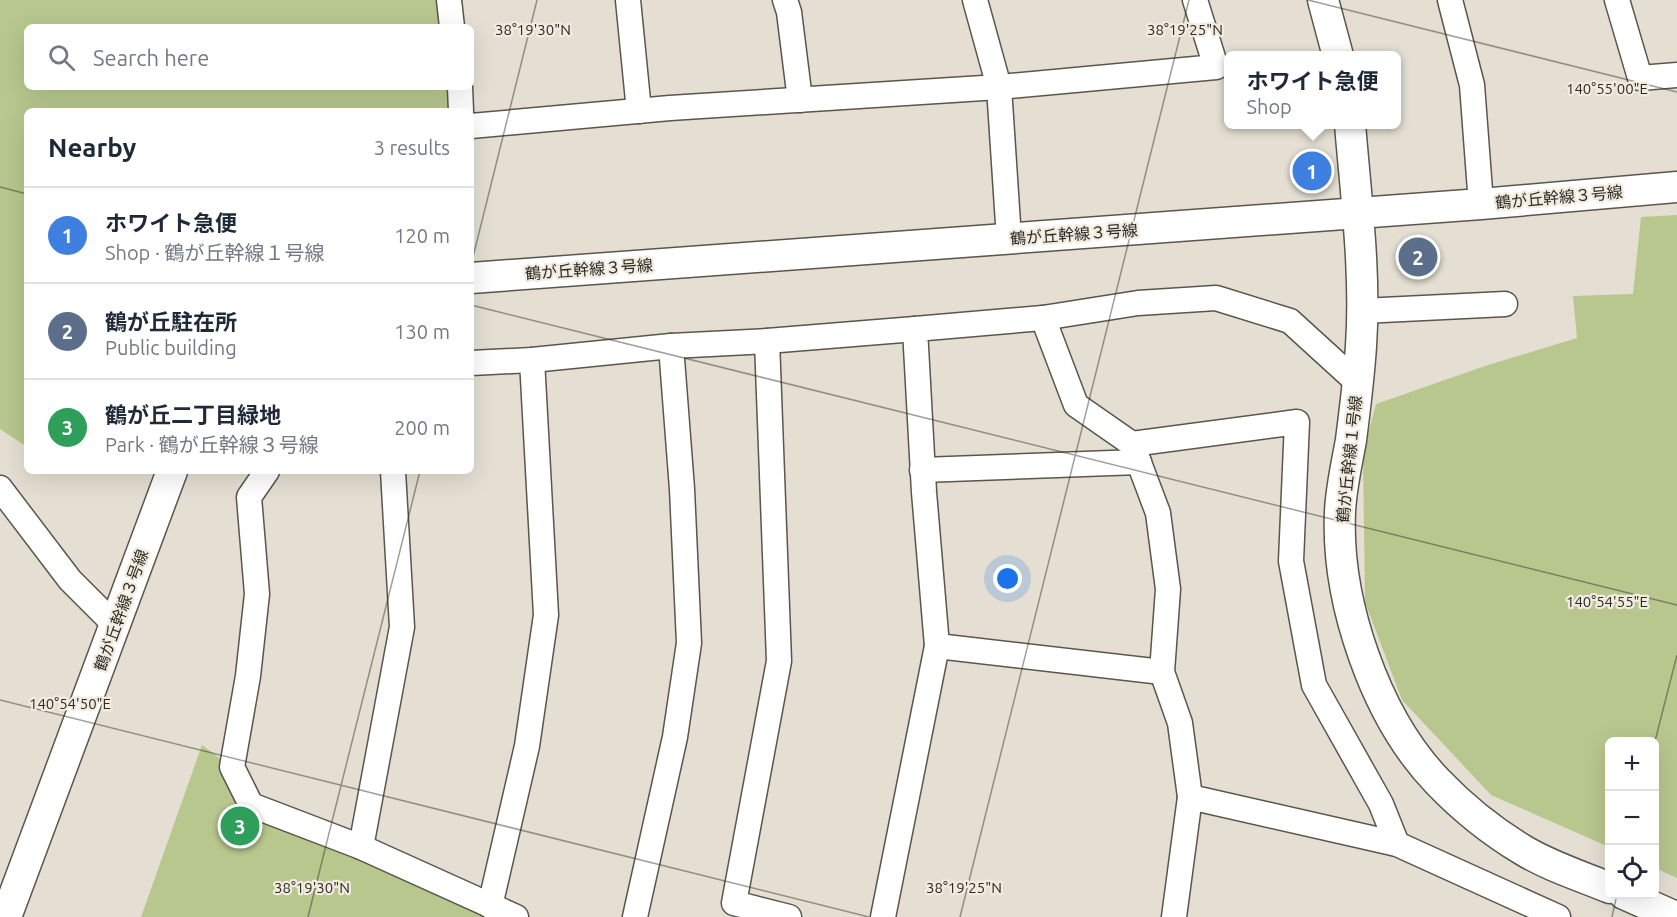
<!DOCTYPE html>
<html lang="en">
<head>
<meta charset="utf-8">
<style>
  body { margin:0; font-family:Ubuntu,"Noto Sans JP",sans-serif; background:#f2f2f3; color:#1f2937 }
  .controls { position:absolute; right:18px; bottom:18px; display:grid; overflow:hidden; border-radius:9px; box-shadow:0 6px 24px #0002 }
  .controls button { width:54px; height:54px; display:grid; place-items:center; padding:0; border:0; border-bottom:2px solid #e0e1e3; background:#fff; color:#1f2937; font:30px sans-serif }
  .you { position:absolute; left:1008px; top:579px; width:21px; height:21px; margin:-15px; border:4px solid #fff; border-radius:50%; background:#1a73e8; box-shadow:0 0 0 9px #1a73e833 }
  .badge { display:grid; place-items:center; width:39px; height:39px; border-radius:50%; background:#d93025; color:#fff; font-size:20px; font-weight:700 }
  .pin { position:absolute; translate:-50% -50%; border:3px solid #fff; box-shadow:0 2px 6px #0006 }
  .popup { position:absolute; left:1224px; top:51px; width:177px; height:78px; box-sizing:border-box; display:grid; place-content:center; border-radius:9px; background:#fff; filter:drop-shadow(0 2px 4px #0005); font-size:20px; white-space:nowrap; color:#747a83 }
  .popup b { font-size:22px; color:#1f2937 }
  .popup::after { content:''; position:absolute; left:50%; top:100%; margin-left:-12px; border:12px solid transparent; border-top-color:#fff }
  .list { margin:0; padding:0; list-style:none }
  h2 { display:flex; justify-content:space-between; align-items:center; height:78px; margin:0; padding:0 24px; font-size:26px }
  h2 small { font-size:20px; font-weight:400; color:#747a83 }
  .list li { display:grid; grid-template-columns:39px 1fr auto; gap:18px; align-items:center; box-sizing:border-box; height:96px; padding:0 24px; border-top:2px solid #e0e1e3 }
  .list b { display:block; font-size:22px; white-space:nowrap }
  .list p { margin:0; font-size:20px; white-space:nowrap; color:#747a83 }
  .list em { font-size:20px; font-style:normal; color:#747a83 }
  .icon { flex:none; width:33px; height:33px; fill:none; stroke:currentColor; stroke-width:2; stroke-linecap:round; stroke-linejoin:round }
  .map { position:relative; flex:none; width:1677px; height:917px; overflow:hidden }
  .search { position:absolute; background:#fff; box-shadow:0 6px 24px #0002; left:24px; top:24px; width:450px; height:66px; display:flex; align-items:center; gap:15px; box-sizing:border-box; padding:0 21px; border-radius:9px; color:#747a83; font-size:22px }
  .panel { position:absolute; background:#fff; box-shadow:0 6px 24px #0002; left:24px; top:108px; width:450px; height:366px; border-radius:9px }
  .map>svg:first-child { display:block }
  .green { fill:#b8c78e }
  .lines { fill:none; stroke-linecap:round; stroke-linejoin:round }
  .minor-casing { stroke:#5a564b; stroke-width:27 }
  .tertiary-casing { stroke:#5a564b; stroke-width:33 }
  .minor { stroke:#fff; stroke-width:24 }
  .tertiary { stroke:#fff; stroke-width:30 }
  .ticks { fill:none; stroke:#2c2a25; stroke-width:1.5; stroke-opacity:0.45 }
  .labels { text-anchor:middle; stroke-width:4.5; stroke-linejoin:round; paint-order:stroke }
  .street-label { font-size:16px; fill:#2c2a25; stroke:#f1ecdf }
  .ticks-label { font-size:15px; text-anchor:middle; fill:#2c2a25; stroke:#f1ecdf; stroke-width:4.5; stroke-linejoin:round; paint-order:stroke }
</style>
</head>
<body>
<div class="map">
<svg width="1677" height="917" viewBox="0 0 1677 917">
  <rect width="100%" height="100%" fill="#e4dfd2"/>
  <g class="green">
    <path d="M 0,0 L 449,0 L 452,27 L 27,27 L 27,87 L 460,87 L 461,111 L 27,111 L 27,447 L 0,429 Z"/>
    <path d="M 1677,215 L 1677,878 L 1655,868 L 1654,742 L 1610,742 L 1609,847 L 1491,795 L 1402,700 L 1365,602 L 1363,454 L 1376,404 L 1485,366 L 1577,338 L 1573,296 L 1633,294 L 1641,217 Z"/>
    <path d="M 202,745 L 232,767 L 251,805 L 516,917 L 141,917 Z"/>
  </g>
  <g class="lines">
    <g class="minor-casing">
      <g id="minor">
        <path d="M 449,0 L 452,27"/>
        <path d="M 628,0 L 639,111"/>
        <path d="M 785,0 L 789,12 L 800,100"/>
        <path d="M 975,0 L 999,87 L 1009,239"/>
        <path d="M 1450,0 L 1472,85 L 1481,204"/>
        <path d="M 1617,0 L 1640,78 L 1677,75"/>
        <path d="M 460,87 L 461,111"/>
        <path d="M 471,126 L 670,108 L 999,87 L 1216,67 L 1195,0"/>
        <path d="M 1362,311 L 1505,304"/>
        <path d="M 1043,318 L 1138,303 L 1216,298 L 1290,321 L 1358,383"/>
        <path d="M 767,341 L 779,661 L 734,903 L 789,917"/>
        <path d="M 471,363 L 532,360 L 671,346 L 767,341 L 915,329"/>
        <path d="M 1132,444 L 1297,422 L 1291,561 L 1314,685 L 1381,804 L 1397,844"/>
        <path d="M 922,470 L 1139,462"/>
        <path d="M 267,471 L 249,497 L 257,594 L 248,676 L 232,767 L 251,805 L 361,847 L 516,917"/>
        <path d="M 0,488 L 70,580 L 115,625"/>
        <path d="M 937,646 L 1162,672"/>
        <path d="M 1190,797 L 1397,844 L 1558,917"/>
        <path d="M 361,847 L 402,627 L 393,471"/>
        <path d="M 490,906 L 527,746 L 546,615 L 532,360"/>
        <path d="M 635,917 L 675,737 L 689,643 L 682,489 L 671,346"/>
        <path d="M 883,917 L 937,646 L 924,492 L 915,329 L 1043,318 L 1076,405 L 1132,444 L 1158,513 L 1168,589 L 1162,672 L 1180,723 L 1190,797 L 1174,917"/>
      </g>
    </g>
    <g class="tertiary-casing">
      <g id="tertiary">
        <path d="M 1323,0 L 1338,56"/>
        <path d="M 1350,124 C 1356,198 1366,272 1361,346 C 1359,377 1355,409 1351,440 C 1347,463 1341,488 1340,512 C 1336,601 1375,717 1438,782 C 1462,807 1493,832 1523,850 C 1549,866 1581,876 1610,888"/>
        <path d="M 471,278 L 1481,204 L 1677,187"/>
        <path d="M 1624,894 L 1676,917"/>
        <path d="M 6,917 L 172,471"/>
      </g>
    </g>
    <use href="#minor" class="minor"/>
    <use href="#tertiary" class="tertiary"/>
  </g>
  <path class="ticks" d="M 1308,0 L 1677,92M 0,187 L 27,194M 471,265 L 537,0M 471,305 L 1677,605M 0,700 L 869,917M 1654,745 L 1677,655M 308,917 L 420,471M 960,917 L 1189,0M 1612,917 L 1617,894"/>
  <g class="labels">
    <g class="street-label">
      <text transform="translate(1559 197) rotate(-5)" y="6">鶴が丘幹線３号線</text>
      <text transform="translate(1074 234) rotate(-4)" y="6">鶴が丘幹線３号線</text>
      <text transform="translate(589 269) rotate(-4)" y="6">鶴が丘幹線３号線</text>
      <text transform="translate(1349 459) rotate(-84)" y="6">鶴が丘幹線１号線</text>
      <text transform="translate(121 610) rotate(-70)" y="6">鶴が丘幹線３号線</text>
    </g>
  </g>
  <g class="ticks-label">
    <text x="533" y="35">38°19'30"N</text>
    <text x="1185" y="35">38°19'25"N</text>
    <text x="1607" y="94">140°55'00"E</text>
    <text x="1607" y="607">140°54'55"E</text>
    <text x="70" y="709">140°54'50"E</text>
    <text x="312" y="893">38°19'30"N</text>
    <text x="964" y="893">38°19'25"N</text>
  </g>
</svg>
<div class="controls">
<button>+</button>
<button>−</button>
<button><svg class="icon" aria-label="locate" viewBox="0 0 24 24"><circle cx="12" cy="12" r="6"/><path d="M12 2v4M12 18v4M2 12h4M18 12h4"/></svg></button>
</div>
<div class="you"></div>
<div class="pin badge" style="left:1312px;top:171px;background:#3f7fe0">1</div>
<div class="popup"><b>ホワイト急便</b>Shop</div>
<div class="pin badge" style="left:1418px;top:257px;background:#5c6f8a">2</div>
<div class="pin badge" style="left:240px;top:826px;background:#2e9e5b">3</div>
<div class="search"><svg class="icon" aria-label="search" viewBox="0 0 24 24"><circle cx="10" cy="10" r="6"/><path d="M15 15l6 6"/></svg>Search here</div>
<section class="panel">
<h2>Nearby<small>3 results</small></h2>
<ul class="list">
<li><span class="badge" style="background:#3f7fe0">1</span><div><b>ホワイト急便</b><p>Shop · 鶴が丘幹線１号線</p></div><em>120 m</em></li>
<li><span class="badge" style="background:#5c6f8a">2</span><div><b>鶴が丘駐在所</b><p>Public building</p></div><em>130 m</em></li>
<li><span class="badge" style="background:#2e9e5b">3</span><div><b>鶴が丘二丁目緑地</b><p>Park · 鶴が丘幹線３号線</p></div><em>200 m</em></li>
</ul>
</section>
</div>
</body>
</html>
